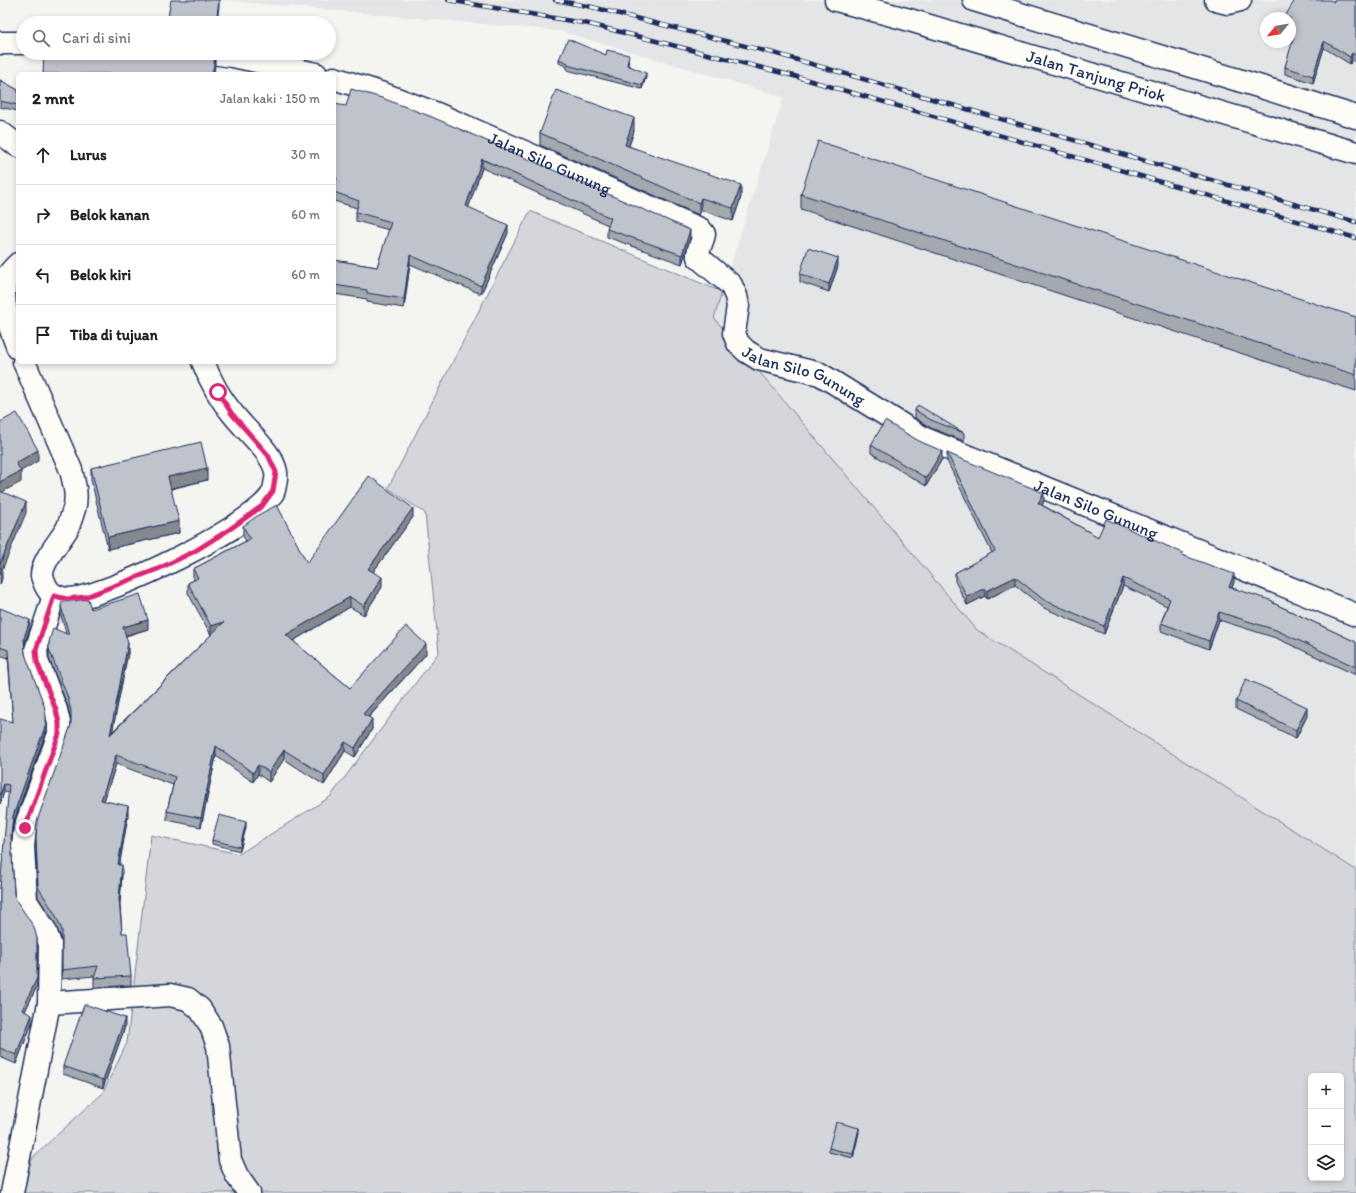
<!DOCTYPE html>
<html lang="id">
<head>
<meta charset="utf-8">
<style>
  body { margin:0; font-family:Itim,sans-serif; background:#f6f6f6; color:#202124 }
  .controls { position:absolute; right:12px; bottom:12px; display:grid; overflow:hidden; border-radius:6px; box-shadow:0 2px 6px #0003 }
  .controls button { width:36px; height:36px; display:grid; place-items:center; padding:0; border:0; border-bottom:1px solid #e0e0e0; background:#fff; color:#202124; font:20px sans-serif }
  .compass { position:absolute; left:1260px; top:12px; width:36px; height:36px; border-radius:50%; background:#fff; box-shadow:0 2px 6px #0003; rotate:240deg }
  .stop { position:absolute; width:12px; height:12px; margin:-9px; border:3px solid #db2777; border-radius:50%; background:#fff }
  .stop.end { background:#db2777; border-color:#fff; box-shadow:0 1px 4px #0008 }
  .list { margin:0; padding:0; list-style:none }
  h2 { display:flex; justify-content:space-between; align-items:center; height:52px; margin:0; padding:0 16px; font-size:17px }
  h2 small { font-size:13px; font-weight:400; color:#757577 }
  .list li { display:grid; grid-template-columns:26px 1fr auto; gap:12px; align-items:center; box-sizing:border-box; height:60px; padding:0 16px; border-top:1px solid #e0e0e0 }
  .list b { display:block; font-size:15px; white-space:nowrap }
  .list em { font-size:13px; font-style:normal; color:#757577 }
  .icon { flex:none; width:22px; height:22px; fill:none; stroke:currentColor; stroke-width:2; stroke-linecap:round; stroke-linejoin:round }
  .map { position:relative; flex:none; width:1356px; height:1193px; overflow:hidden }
  .search { position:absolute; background:#fff; box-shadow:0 2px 6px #0003; left:16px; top:16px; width:320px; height:44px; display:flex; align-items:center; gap:10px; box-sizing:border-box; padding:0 14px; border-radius:22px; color:#757577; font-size:15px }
  .panel { position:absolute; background:#fff; box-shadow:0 2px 6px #0003; left:16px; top:72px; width:320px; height:292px; border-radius:6px }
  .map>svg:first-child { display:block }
  .built { fill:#e4e5e6; fill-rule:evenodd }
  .green { fill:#d4d6db; stroke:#78829c; fill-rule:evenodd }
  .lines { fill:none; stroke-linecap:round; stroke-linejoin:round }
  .minor-casing { stroke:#1b2f5e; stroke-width:25 }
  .highway-casing { stroke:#1b2f5e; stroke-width:25 }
  .minor { stroke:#fdfcf7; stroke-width:22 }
  .highway { stroke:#fdfcf7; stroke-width:22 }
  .rail-casing { stroke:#1b2f5e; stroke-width:4.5 }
  .rail { stroke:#fdfcf7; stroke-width:3; stroke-dasharray:9; stroke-linecap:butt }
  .wall { fill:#a4a8af; stroke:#1b2f5e }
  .shaded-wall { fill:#86888f; stroke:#1b2f5e }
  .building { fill:#bfc3cc; stroke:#1b2f5e }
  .route { stroke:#db2777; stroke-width:5 }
  .labels { text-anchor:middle; stroke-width:4; stroke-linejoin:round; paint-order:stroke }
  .street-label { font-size:17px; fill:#1b2f5e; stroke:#fdfcf7 }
</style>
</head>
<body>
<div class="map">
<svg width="1356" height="1193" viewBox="0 0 1356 1193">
  <rect width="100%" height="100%" fill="#f4f4f1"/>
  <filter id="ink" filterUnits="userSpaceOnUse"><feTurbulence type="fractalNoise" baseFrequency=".025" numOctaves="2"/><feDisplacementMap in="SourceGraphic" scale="8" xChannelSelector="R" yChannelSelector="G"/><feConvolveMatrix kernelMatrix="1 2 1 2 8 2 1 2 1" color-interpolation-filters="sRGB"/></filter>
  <g filter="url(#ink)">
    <path class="built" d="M 220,0 L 1356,0 L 1356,870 L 977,630 L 714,318 L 784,97 L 560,31 ZM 1266,18 L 1290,18 L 1290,42 L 1266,42 Z"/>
    <path class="green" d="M 530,211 L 722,292 L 714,318 L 977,630 L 1356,870 L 1356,1193 L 15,1193 L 34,1156 L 102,1094 L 127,1043 L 151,835 L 239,854 L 330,797 L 439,652 L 425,513 L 388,488 ZM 1311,1076 L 1341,1076 L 1341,1178 L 1311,1178 Z"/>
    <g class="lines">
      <g class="minor-casing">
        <g id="minor">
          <path d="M 1216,0 L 1228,3 L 1240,0"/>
          <path d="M 0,43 L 23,43"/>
          <path d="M 212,53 L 233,56 L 316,74"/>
          <path id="s1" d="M 334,78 L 386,95 L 437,114 L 700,229 L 704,234 C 703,242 697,249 698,257 L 731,285 L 736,296 L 738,306 L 734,333 L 738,343 L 746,351 L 759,359 L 820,374 L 925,439 L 1356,615"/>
          <path d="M 0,132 L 18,146"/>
          <path d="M 18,264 C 14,268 9,273 6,278 C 0,300 9,326 18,348"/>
          <path d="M 24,362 L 71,470 C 74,483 78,496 74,509 C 72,515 70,523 67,529 C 60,541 41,562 42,576 C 43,579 45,585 47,588 C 51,595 59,598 67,599 C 101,601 265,522 274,490 C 275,485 277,476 276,472 C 273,453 245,430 233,414 C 220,399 210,380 203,362"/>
          <path d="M 49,1003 L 170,995 L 188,999 L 200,1009 L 211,1026 L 218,1046 L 230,1160 L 237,1176 L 249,1193"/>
          <path d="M 12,1193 L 49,1003 L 50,944 L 45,930 L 26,901 L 23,846 L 25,828 L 59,734 L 59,723 L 56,710 L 37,661 L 36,650 L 54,596"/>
        </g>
      </g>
      <g class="highway-casing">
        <g id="highway">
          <path id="s2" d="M 836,0 L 906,19 L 1356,153"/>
          <path d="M 974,0 L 1258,86 L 1356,117"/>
        </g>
      </g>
      <use href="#minor" class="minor"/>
      <use href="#highway" class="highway"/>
      <g class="rail-casing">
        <g id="rail">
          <path d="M 448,0 L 589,24 L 794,76 L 1356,238"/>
          <path d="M 555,0 L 592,7 L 777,54 L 1356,222"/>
        </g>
      </g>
      <use href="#rail" class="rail"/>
    </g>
    <g class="wall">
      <path d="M 1356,0 L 1356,63 L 1352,60 L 1350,64 L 1324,48 L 1313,83 L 1285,74 L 1285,67 L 1293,42 L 1290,41 L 1290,18 L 1334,2 Z"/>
      <path d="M 606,55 L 629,60 L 628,65 L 646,77 L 642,89 L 567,70 L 567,67 L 559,63 L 559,59 Z"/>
      <path d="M 0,80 L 18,90 L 18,111 L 0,107 Z"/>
      <path d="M 334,104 L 690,238 L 682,264 L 607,237 L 607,229 L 608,225 L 482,168 L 468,207 L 508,233 L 481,294 L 410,264 L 404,308 L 367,302 L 367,299 L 334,294 L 334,260 L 377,267 L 389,230 L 356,221 L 356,212 L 357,208 L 334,201 L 334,188 L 335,186 L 334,185 Z"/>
      <path d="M 634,131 L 629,146 L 741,197 L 733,221 L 701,210 L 699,215 L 540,145 L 540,133 Z"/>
      <path d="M 801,194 L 1356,317 L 1356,391 L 801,209 Z"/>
      <path d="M 838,266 L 829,292 L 800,282 L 800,274 Z"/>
      <path d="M 915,410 L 964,433 L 964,441 L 931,428 L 915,418 Z"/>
      <path d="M 871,445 L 942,459 L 926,486 L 871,453 Z"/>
      <path d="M 947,453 L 1044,501 L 1042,505 L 1098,537 L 1183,555 L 1234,582 L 1232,588 L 1273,603 L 1356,642 L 1356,675 L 1276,638 L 1219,620 L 1209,649 L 1161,631 L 1161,623 L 1167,606 L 1123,586 L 1104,634 L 1044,608 L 1015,585 L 987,599 L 985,596 L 967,605 L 955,581 L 955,573 L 992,553 L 947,461 Z"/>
      <path d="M 91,468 L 207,480 L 171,489 L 179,533 L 108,549 L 91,480 Z"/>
      <path d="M 413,517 L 373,572 L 382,587 L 364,615 L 350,607 L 293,641 L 350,688 L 426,654 L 369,717 L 372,729 L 355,757 L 345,751 L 324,785 L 284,759 L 269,782 L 258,774 L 253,782 L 216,756 L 201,827 L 167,820 L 167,811 L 173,785 L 116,764 L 104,801 L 128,816 L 119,865 L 122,874 L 120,904 L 122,933 L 131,976 L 131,985 L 94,988 L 94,976 L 62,979 L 62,940 L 55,923 L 38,897 L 36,846 L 36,837 L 71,725 L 71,720 L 68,707 L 49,658 L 49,642 L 66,633 L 61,616 L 61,606 L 91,609 L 148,629 L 126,636 L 128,653 L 112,732 L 211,635 L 188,593 L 188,583 L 194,580 L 193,578 L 193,569 L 246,541 L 243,536 L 243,526 L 307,563 Z"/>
      <path d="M 0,608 L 30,628 L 24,646 L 25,654 L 46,732 L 13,824 L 11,842 L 14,894 L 37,986 L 25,1011 L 32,1023 L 16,1064 L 0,1057 L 0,888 L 9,793 L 4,792 L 0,804 L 13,721 L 8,658 L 0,655 Z"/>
      <path d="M 1236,701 L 1307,716 L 1296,738 L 1236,709 Z"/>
      <path d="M 246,827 L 240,851 L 212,844 L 212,840 Z"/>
      <path d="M 125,1027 L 103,1088 L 63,1074 L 63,1066 Z"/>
      <path d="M 859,1132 L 853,1158 L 829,1152 L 829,1148 Z"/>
    </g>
    <g class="shaded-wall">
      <path d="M 219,0 L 219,6 L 217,23 L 216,23 Z"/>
      <path d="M 1324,41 L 1324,48 L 1313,83 L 1313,76 Z"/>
      <path d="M 1352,53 L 1352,60 L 1350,64 L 1350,57 Z"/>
      <path d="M 215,58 L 215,66 L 214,74 L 212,74 Z"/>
      <path d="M 646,73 L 646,77 L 642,89 L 642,85 Z"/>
      <path d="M 634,118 L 634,131 L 625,157 L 625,145 Z"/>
      <path d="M 482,159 L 482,168 L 466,215 L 466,206 Z"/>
      <path d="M 741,185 L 741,197 L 733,221 L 733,208 Z"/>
      <path d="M 701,198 L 701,210 L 699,215 L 699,203 Z"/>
      <path d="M 508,225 L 508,233 L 481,294 L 481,286 Z"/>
      <path d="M 690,230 L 690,238 L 682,264 L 682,255 Z"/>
      <path d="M 410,255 L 410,264 L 404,308 L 404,299 Z"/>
      <path d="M 838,258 L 838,266 L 829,292 L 829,284 Z"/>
      <path d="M 38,450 L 38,461 L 16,474 L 16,463 Z"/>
      <path d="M 942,451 L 942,459 L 926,486 L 926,478 Z"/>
      <path d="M 207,468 L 207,480 L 168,489 L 168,477 Z"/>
      <path d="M 21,471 L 21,482 L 0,493 L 0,482 Z"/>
      <path d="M 1044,493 L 1044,501 L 1038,511 L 1038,503 Z"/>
      <path d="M 26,502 L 26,513 L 2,570 L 2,579 L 0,585 L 0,564 Z"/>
      <path d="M 413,508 L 413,517 L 368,579 L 368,569 Z"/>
      <path d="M 179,521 L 179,533 L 108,549 L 108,537 Z"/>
      <path d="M 1234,574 L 1234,582 L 1229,595 L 1229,587 Z"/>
      <path d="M 382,577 L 382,587 L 364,615 L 364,606 Z"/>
      <path d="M 1015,577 L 1015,585 L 987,599 L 987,591 Z"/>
      <path d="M 1123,578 L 1123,586 L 1104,634 L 1104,626 Z"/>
      <path d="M 985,588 L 985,596 L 967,605 L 967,597 Z"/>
      <path d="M 350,597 L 350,607 L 286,645 L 286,635 Z"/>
      <path d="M 1219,612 L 1219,620 L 1209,649 L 1209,641 Z"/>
      <path d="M 30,620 L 30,628 L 24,646 L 24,638 Z"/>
      <path d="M 148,620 L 148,629 L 123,636 L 123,627 Z"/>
      <path d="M 224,622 L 211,635 L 211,626 Z"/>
      <path d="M 128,643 L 128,653 L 110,744 L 110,735 Z"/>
      <path d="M 426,644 L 426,654 L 363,723 L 363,714 Z"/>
      <path d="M 1307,707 L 1307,716 L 1296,738 L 1296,730 Z"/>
      <path d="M 372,719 L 372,729 L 355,757 L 355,748 Z"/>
      <path d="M 46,724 L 46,732 L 13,824 L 11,845 L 11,836 L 13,816 Z"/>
      <path d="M 345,742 L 345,751 L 324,785 L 324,775 Z"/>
      <path d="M 216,746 L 216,756 L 201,827 L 201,818 Z"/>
      <path d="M 284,750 L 284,759 L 269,782 L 269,772 Z"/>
      <path d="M 116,755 L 116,764 L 101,810 L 101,800 Z"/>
      <path d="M 258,765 L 258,774 L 253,782 L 253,773 Z"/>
      <path d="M 4,784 L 4,792 L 0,804 L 0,795 Z"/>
      <path d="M 128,806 L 128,816 L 118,874 L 118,865 Z"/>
      <path d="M 246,822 L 246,827 L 240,851 L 240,847 Z"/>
      <path d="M 122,865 L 122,874 L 119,909 L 119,899 Z"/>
      <path d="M 37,938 L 37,986 L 22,1018 L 22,1010 Z"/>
      <path d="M 32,1015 L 32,1023 L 16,1064 L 16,1055 Z"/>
      <path d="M 125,1018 L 125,1027 L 103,1088 L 103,1080 Z"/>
      <path d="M 859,1128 L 859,1132 L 853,1158 L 853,1154 Z"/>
    </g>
    <g class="building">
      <path d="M 171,0 L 219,0 L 216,23 L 167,23 Z"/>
      <path d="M 1295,0 L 1330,0 L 1334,2 L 1335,0 L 1356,0 L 1356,56 L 1352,53 L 1350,57 L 1324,41 L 1313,76 L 1285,67 L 1294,36 L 1290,33 L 1290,18 L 1284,18 Z"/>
      <path d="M 568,39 L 606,55 L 607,50 L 629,55 L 627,65 L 646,73 L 642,85 L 567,65 L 568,63 L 559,59 Z"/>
      <path d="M 44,53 L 148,53 L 157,55 L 157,53 L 203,53 L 204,54 L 215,58 L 212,74 L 43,74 Z"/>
      <path d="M 0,80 L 18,90 L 18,105 L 0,101 Z"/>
      <path d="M 351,89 L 382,98 L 432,117 L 690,230 L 682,255 L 607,229 L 611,218 L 482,159 L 466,206 L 508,225 L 481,286 L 410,255 L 404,299 L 367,293 L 367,290 L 334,285 L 334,260 L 377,267 L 391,222 L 356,212 L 359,201 L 334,192 L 334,188 L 337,178 L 334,177 L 334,104 L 346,106 Z"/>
      <path d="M 556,90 L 634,118 L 625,145 L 741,185 L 733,208 L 701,198 L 699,203 L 540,133 Z"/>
      <path d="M 818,141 L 1356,317 L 1356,375 L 801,194 Z"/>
      <path d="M 808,248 L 838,258 L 829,284 L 800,274 Z"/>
      <path d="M 918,405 L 964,433 L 931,420 L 915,410 Z"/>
      <path d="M 17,413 L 38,450 L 16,463 L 21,471 L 0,482 L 0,422 Z"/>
      <path d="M 885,421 L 919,441 L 942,451 L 926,478 L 871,445 Z"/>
      <path d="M 201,442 L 207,468 L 168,477 L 179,521 L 108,537 L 91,468 Z"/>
      <path d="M 947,453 L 1044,493 L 1038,503 L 1098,537 L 1106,519 L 1183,553 L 1182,555 L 1234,574 L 1229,587 L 1273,601 L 1273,603 L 1356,642 L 1356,667 L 1276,630 L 1219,612 L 1209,641 L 1161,623 L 1170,599 L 1123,578 L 1104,626 L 1044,600 L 1015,577 L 987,591 L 985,588 L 967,597 L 955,573 L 995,551 Z"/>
      <path d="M 369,476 L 413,508 L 368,569 L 382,577 L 364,606 L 350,597 L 286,635 L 350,688 L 406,626 L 426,644 L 363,714 L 372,719 L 355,748 L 345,742 L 324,775 L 284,750 L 269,772 L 258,765 L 253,773 L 216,746 L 201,818 L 167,811 L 175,777 L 116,755 L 101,800 L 128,806 L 118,865 L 122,865 L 119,899 L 122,933 L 127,933 L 131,976 L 94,978 L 98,966 L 62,970 L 62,930 L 55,914 L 38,887 L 36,837 L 37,821 L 71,725 L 71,711 L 68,698 L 49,649 L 49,642 L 53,628 L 69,635 L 61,606 L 62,602 L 88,599 L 91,609 L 140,594 L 148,620 L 123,627 L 128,643 L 110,735 L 224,622 L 211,626 L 188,583 L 198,578 L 193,569 L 250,539 L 243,526 L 260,514 L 277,505 L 307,563 Z"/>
      <path d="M 0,491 L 26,502 L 0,564 Z"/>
      <path d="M 0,567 L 2,568 L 0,574 Z"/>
      <path d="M 0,608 L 30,620 L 24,638 L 25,654 L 44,705 L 46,716 L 46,724 L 13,816 L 11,836 L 14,894 L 16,900 L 34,927 L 37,938 L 37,978 L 22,1010 L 32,1015 L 16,1055 L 0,1048 L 0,888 L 9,785 L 4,784 L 0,795 L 0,719 L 13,722 L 8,650 L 0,647 Z"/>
      <path d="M 1246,679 L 1307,707 L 1296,730 L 1236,701 Z"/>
      <path d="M 219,815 L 246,822 L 240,847 L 212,840 Z"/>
      <path d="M 84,1005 L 87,1005 L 125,1018 L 103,1080 L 63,1066 Z"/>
      <path d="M 836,1122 L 859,1128 L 853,1154 L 829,1148 Z"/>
    </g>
  </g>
  <g class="lines" filter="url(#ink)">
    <path class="route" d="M 25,828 L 59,734 L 59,723 L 56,710 L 37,662 L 36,650 L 54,596 L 67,599 L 85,597 L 158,569 L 195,551 L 230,529 L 262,506 L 273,491 L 276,472 L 268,455 L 232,414 L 218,392"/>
  </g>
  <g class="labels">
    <g class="street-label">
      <text dy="6" stroke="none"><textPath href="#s2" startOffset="271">Jalan Tanjung Priok</textPath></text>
      <text dy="6" stroke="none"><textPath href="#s1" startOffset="232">Jalan Silo Gunung</textPath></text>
      <text dy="6" stroke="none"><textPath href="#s1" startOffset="605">Jalan Silo Gunung</textPath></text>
      <text dy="6" stroke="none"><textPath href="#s1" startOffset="928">Jalan Silo Gunung</textPath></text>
    </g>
  </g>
</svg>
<div class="controls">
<button>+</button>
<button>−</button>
<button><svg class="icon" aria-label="layers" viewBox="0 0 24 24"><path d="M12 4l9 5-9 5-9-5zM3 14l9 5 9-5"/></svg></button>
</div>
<svg class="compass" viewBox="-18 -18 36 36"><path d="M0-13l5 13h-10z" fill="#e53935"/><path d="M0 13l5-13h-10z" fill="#757577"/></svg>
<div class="stop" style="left:218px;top:392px"></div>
<div class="stop end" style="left:25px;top:828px"></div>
<div class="search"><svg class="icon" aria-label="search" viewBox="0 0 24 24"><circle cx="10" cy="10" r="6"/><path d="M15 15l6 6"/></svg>Cari di sini</div>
<section class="panel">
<h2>2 mnt<small>Jalan kaki · 150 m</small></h2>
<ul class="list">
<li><svg class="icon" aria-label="ahead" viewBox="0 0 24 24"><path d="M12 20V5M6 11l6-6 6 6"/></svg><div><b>Lurus</b></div><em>30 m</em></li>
<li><svg class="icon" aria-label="right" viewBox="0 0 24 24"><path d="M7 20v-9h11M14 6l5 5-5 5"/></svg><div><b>Belok kanan</b></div><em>60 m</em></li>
<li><svg class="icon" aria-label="left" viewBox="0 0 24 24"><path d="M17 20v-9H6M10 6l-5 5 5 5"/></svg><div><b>Belok kiri</b></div><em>60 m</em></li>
<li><svg class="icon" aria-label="arrive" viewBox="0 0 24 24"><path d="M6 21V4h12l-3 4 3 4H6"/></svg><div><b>Tiba di tujuan</b></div></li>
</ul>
</section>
</div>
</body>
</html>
